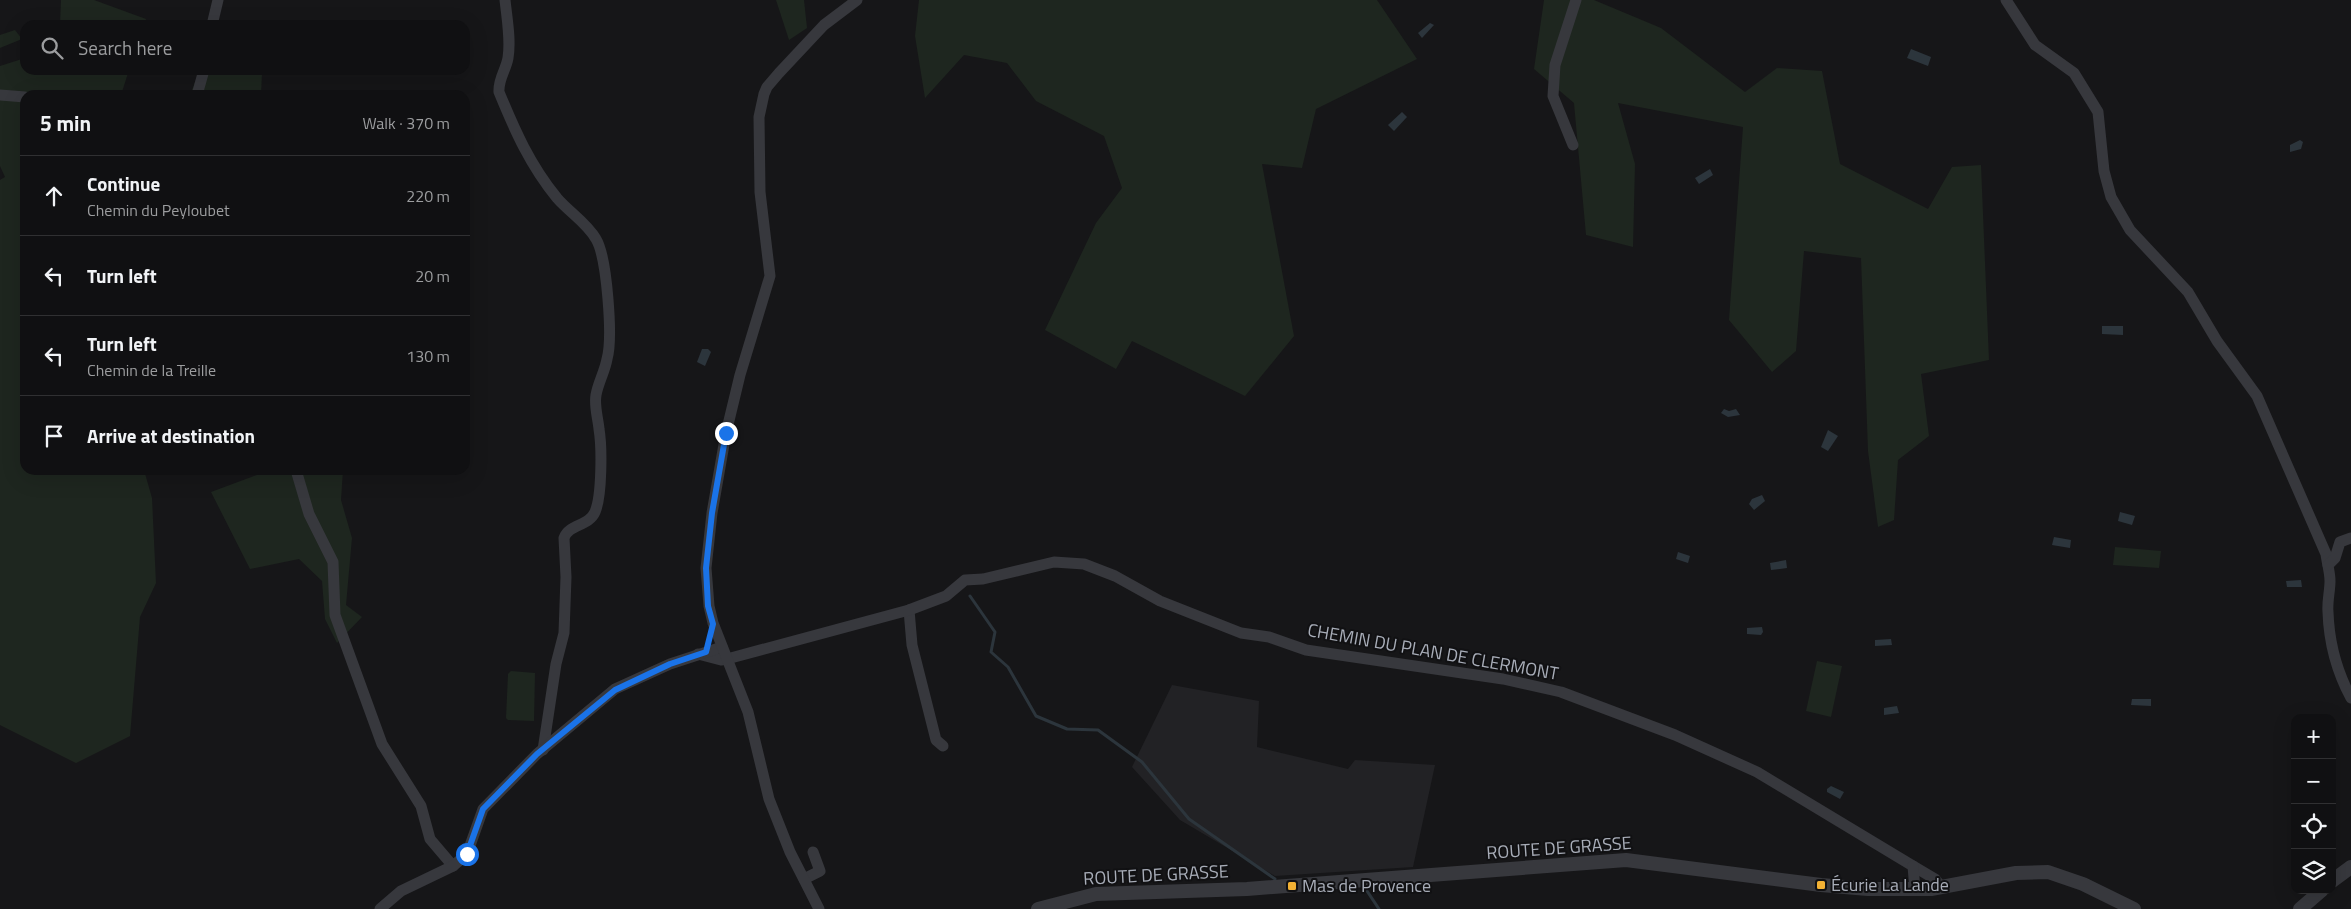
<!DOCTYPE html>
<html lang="en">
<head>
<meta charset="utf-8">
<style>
  body { margin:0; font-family:"Titillium Web",sans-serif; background:#1e1e20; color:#f1f3f6 }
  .controls { position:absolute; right:15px; bottom:15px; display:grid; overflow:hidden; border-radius:10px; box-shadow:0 5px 20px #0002 }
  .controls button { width:45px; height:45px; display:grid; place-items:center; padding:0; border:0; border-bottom:1px solid #303032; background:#101012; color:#f1f3f6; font:25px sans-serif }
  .stop { position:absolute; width:15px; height:15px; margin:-11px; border:4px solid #1a73e8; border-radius:50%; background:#fff }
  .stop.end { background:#1a73e8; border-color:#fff; box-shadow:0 1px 5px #0008 }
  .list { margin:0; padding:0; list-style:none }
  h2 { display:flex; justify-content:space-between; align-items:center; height:65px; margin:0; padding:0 20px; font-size:21px }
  h2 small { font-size:16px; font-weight:400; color:#9c9d9f }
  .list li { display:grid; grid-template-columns:32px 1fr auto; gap:15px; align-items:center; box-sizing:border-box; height:80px; padding:0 20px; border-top:1px solid #303032 }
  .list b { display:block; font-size:19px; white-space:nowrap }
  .list p { margin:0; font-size:16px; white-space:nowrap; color:#9c9d9f }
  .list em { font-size:16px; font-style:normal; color:#9c9d9f }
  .icon { flex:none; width:28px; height:28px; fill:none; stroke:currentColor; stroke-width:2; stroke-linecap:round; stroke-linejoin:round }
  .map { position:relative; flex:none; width:2351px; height:909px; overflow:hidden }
  .search { position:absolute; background:#101012; box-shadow:0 5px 20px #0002; left:20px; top:20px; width:450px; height:55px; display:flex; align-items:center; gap:12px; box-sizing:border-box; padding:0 18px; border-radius:15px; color:#9c9d9f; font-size:19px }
  .panel { position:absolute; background:#101012; box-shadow:0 5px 20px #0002; left:20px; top:90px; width:450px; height:385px; border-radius:15px }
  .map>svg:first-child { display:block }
  .built { fill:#222225 }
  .green { fill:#1e261f }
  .water { fill:#2c353c }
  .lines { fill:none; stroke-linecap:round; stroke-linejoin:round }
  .stream { stroke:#2c353c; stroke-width:3 }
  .minor { stroke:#37383d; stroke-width:11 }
  .tertiary { stroke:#37383d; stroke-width:14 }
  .route { stroke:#1a73e8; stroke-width:6 }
  .poi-dot { fill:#f2b134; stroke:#111113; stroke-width:2 }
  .labels { text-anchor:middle; stroke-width:4; stroke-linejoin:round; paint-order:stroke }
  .street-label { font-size:18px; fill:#a8adb8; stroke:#111113 }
  .poi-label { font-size:18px; fill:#a8adb8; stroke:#111113; text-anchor:start }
</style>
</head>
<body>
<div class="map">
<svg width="2351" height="909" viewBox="0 0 2351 909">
  <rect width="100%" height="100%" fill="#161618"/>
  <path class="built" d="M 1172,685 L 1259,701 L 1257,747 L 1348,769 L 1355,760 L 1435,765 L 1413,867 L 1275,876 L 1180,820 L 1132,767 Z"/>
  <g class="green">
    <path d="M 61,0 L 94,0 L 146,19 L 144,25 L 60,25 Z"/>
    <path d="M 776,0 L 804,0 L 807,28 L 789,40 Z"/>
    <path d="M 919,0 L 1377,0 L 1417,59 L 1316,109 L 1302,168 L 1262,164 L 1294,336 L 1245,396 L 1132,341 L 1116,369 L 1045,330 L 1096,223 L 1122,188 L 1104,136 L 1036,101 L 1007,63 L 964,55 L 925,98 L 915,36 Z"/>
    <path d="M 1544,0 L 1594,0 L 1661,28 L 1745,92 L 1777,68 L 1822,71 L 1840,164 L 1928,209 L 1952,167 L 1981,165 L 1989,360 L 1921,374 L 1929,436 L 1898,460 L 1894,520 L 1878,527 L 1868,451 L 1861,258 L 1804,251 L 1796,351 L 1772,372 L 1729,320 L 1743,127 L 1618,103 L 1635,164 L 1633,247 L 1586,235 L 1574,103 L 1534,69 Z"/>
    <path d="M 15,30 L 22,39 L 0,48 L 0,35 Z"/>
    <path d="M 25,58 L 25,70 L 129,70 L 121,95 L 25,95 L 25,470 L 144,470 L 152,498 L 156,583 L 140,617 L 130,736 L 76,763 L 0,725 L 0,180 L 5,177 L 0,166 L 0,66 Z"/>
    <path d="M 200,70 L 257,70 L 262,73 L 261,95 L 190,95 Z"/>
    <path d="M 270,470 L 343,470 L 341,500 L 352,538 L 346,605 L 362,617 L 337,643 L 325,619 L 322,581 L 299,559 L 250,569 L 211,492 Z"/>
    <path d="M 2115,547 L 2161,551 L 2159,568 L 2113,565 Z"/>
    <path d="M 1817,661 L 1842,666 L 1831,717 L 1806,711 Z"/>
    <path d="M 511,671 L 535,673 L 534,721 L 508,720 L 506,718 L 508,674 Z"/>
  </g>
  <g class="water">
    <path d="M 1430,23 L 1434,25 L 1422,38 L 1418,33 Z"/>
    <path d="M 1911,49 L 1931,57 L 1928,66 L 1907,58 Z"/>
    <path d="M 1402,112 L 1407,117 L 1394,131 L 1388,125 Z"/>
    <path d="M 2300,140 L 2303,142 L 2301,149 L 2290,152 L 2290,145 Z"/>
    <path d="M 1710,169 L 1713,175 L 1699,184 L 1695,178 Z"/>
    <path d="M 2102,326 L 2123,326 L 2123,335 L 2102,334 Z"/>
    <path d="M 702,349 L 708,349 L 711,352 L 705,366 L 697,362 Z"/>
    <path d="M 1724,409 L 1729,411 L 1736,409 L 1740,415 L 1728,417 L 1721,413 Z"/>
    <path d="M 1828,430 L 1838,436 L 1828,451 L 1821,447 Z"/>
    <path d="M 1762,495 L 1765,501 L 1754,510 L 1749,504 L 1752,499 Z"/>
    <path d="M 2120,512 L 2135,516 L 2132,525 L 2118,521 Z"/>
    <path d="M 2054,537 L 2071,540 L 2070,548 L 2052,545 Z"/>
    <path d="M 1678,552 L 1690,556 L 1688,563 L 1676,559 Z"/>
    <path d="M 1786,560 L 1787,568 L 1771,570 L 1770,563 Z"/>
    <path d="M 2301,580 L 2302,587 L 2287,587 L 2286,581 Z"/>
    <path d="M 1762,627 L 1763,632 L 1761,635 L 1747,634 L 1747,628 Z"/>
    <path d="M 1891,639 L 1892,645 L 1875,646 L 1875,640 Z"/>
    <path d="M 2132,699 L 2151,699 L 2151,706 L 2131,705 Z"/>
    <path d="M 1897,706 L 1899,713 L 1884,715 L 1884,708 Z"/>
    <path d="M 1831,786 L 1844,792 L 1840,799 L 1827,792 L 1827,789 Z"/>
  </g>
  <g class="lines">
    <g class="stream">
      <path d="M 970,596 L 995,632 L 991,652 L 1008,667 L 1036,716 L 1067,729 L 1098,730 L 1142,762 L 1189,819 L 1275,879"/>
      <path d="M 1365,888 L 1379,909"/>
    </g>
    <g class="minor">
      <path d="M 505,0 C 507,19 511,40 508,58 C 506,70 498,79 499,92 C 515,131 530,165 557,198 C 569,212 587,223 596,239 C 607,257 613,338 607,359 C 605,371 598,383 596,395 C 594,406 598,418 599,429 C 602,447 602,496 595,512 C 589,526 569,524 564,538 L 566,577 L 564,633 L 556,664 L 543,750"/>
      <path d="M 2006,0 L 2035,45 L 2074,73 L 2098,112 L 2104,171 L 2111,197 L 2130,230 L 2188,292 L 2217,341 L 2257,396 L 2326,554 C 2327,563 2330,572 2330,581 C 2330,591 2327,602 2328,612 C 2329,643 2336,670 2351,698"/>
      <path d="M 212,25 L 218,0"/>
      <path d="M 0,95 L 25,97"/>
      <path d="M 197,95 L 204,70"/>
      <path d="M 1573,145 L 1553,96 L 1555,65 L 1576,0"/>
      <path d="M 296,470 L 309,514 L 333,562 L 335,615 L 382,744 L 421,806 L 430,839 L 453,866"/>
      <path d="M 2328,565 L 2335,558 L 2340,542 L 2351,538"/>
      <path d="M 909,610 L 912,645 L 936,740 L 943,746"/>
      <path d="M 698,654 L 721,660 L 727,659 L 909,610 L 946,596 L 965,580 L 983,579 L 1054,562 L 1084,564 L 1115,576 L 1160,601 L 1241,633 L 1269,637 L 1306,650 L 1503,679 L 1561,692 L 1675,735 L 1757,772 L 1913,866 L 1935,879 L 1942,888"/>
      <path d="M 1913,866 L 1915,890"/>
      <path d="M 804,879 L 820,871 L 813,852"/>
      <path d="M 380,909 L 401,891 L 453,866 L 467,854 L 483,809 L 537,754 L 615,689 L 670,664 L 722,647"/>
      <path d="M 819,909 L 790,852 L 769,799 L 748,712 L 713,623 L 709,606 L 706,568 L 712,513 L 726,433 L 740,375 L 770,276 L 760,192 L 759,117 L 764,94 L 767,87 L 779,73 L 824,25 L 857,0"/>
    </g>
    <g class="tertiary">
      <path d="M 2332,881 L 2351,867"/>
      <path d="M 1038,909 L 1096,894 L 1247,889 L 1626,860 L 1821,885 L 1868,889 L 1931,889 L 2016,873 L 2048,872 L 2083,884 L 2134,909"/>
      <path d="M 2300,909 L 2322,890"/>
    </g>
  </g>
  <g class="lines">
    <path class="route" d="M 467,854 L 483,809 L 537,754 L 615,690 L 670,664 L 706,652 L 713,624 L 708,606 L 706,568 L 712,513 L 726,433"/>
  </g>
  <g class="poi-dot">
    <rect x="1816" y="880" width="10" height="10" rx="2.5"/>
    <rect x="1287" y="881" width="10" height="10" rx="2.5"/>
  </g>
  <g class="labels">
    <g class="street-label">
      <text transform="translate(1433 652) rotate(10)" y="6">CHEMIN DU PLAN DE CLERMONT</text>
      <text transform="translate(1559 848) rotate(-4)" y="6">ROUTE DE GRASSE</text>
      <text transform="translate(1156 875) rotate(-3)" y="6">ROUTE DE GRASSE</text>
    </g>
    <g class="poi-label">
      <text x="1831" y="891">Écurie La Lande</text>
      <text x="1302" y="892">Mas de Provence</text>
    </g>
  </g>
</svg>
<div class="controls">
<button>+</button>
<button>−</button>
<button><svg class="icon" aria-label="locate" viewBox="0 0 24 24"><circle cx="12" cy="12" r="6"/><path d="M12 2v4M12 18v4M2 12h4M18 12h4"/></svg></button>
<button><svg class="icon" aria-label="layers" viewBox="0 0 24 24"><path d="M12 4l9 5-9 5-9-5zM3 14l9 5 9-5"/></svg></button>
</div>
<div class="stop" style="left:467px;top:854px"></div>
<div class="stop end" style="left:726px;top:433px"></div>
<div class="search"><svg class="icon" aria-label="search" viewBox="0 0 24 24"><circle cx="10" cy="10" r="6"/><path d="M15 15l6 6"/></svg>Search here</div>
<section class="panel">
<h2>5 min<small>Walk · 370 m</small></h2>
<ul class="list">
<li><svg class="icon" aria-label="ahead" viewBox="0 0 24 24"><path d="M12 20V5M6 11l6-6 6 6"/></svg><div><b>Continue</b><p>Chemin du Peyloubet</p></div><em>220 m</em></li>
<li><svg class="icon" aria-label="left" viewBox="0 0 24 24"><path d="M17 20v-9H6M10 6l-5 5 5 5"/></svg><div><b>Turn left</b></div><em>20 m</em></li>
<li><svg class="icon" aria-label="left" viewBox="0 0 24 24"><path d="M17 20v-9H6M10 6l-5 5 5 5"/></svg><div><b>Turn left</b><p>Chemin de la Treille</p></div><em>130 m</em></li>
<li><svg class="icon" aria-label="arrive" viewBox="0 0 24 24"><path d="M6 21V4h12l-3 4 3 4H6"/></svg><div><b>Arrive at destination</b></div></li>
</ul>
</section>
</div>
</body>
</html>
